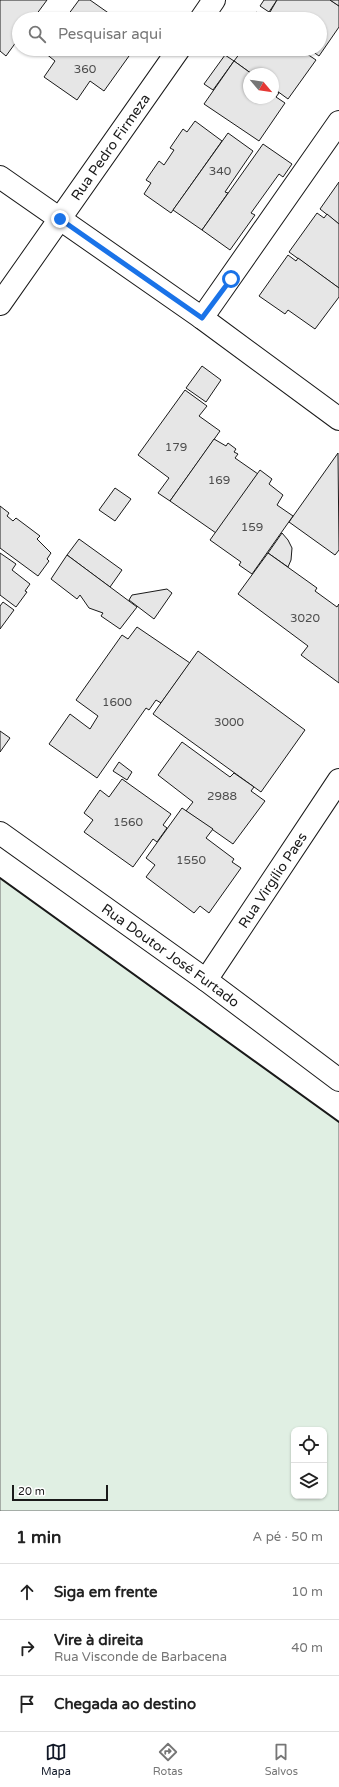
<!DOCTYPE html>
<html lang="pt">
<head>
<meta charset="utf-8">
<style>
  body { margin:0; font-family:"Varela Round",sans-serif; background:#f6f6f6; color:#222 }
  .controls { position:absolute; right:12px; bottom:12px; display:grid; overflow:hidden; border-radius:8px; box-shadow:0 1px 3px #0004 }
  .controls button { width:36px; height:36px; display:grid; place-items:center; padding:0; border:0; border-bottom:1px solid #e0e0e0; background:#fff; color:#222; font:20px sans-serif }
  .compass { position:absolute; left:243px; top:68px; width:36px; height:36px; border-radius:50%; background:#fff; box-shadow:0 1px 3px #0004; rotate:119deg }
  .scale { position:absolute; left:12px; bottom:10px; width:96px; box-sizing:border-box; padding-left:4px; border:2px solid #1a1a1a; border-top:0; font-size:11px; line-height:14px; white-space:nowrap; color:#1a1a1a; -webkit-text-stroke:3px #fff; paint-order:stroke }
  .stop { position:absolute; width:12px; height:12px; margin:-9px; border:3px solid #1a73e8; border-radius:50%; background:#fff }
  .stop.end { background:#1a73e8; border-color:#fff; box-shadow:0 1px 4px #0008 }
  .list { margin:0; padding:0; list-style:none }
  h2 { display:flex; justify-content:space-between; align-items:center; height:52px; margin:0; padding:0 16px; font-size:17px }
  h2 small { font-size:13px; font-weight:400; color:#767676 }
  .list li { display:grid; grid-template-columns:26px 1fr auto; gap:12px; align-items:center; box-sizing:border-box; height:56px; padding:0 16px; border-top:1px solid #e0e0e0 }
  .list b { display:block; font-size:15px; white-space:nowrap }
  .list p { margin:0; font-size:13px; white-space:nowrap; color:#767676 }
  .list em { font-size:13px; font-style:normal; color:#767676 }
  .icon { flex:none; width:22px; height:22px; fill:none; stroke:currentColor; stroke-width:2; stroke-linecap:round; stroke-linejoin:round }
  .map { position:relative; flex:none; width:339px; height:1511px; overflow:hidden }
  .search { position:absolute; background:#fff; box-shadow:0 1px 3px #0004; left:12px; right:12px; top:12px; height:44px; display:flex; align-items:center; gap:10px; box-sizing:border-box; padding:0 14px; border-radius:22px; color:#767676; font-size:15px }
  .sheet { height:220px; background:#fff }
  nav { display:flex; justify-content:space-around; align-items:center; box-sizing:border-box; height:56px; border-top:1px solid #e0e0e0; background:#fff; font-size:11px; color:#767676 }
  nav a { display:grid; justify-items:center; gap:2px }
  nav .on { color:#111827 }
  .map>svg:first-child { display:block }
  .green { fill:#e0efe3; stroke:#6a6a6a; fill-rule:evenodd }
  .building { fill:#e6e6e6; stroke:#1a1a1a }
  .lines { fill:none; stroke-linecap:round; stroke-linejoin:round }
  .street-casing { stroke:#1a1a1a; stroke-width:24 }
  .secondary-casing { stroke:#1a1a1a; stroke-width:24 }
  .street { stroke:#fff; stroke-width:22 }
  .secondary { stroke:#fff; stroke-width:22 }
  .wall { stroke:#1a1a1a; stroke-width:2 }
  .route { stroke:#1a73e8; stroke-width:5 }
  .labels { text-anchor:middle; stroke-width:3; stroke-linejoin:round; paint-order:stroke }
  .number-label { font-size:12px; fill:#4d4d4d }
  .street-label { font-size:14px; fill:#1a1a1a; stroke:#fff }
</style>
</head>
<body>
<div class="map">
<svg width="339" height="1511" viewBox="0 0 339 1511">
  <rect width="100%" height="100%" fill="#fff"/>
  <path class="green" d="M 0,878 L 339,1122 L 339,1511 L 0,1511 ZM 294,1430 L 324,1430 L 324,1496 L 294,1496 Z"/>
  <g class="building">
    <path d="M 0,0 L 47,0 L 33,19 L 19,19 L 19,38 L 6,56 L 0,51 Z"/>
    <path d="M 79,0 L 90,0 L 117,19 L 65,19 Z"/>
    <path d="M 264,0 L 277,0 L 269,12 L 260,6 Z"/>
    <path d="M 277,0 L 330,0 L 339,6 L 339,27 L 319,56 L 309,49 L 320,49 L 320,19 L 266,19 Z"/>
    <path d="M 330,0 L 339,0 L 339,6 Z"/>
    <path d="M 256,12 L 265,18 L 264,19 L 251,19 Z"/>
    <path d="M 40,49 L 134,49 L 104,91 L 90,81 L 77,100 L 44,77 L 55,61 Z"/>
    <path d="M 243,49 L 309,49 L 307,54 L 316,60 L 288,99 L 273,88 L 273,74 L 252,74 L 234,61 Z"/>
    <path d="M 225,55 L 234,61 L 213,90 L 204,84 Z"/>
    <path d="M 234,61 L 252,74 L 249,74 L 249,98 L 273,98 L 273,88 L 279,93 L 276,97 L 285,103 L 259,141 L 204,104 Z"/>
    <path d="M 195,121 L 222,141 L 171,213 L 144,194 L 151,183 L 146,180 L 159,161 L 164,165 L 174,150 L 170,148 L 183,129 L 187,132 Z"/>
    <path d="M 228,133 L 253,151 L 225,192 L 228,193 L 202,230 L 173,210 Z"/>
    <path d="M 263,144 L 292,164 L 283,177 L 279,174 L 251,213 L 255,215 L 230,250 L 202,230 Z"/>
    <path d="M 339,182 L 339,224 L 320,209 Z"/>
    <path d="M 317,213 L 324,218 L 327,214 L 339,224 L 339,288 L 289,252 Z"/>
    <path d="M 288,255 L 296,261 L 298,258 L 339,288 L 339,297 L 315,329 L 288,310 L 285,314 L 259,296 Z"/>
    <path d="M 202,366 L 221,380 L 206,402 L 186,388 Z"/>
    <path d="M 185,390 L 207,406 L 199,416 L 220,431 L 170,501 L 158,493 L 169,478 L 138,455 Z"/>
    <path d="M 214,439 L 226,446 L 228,443 L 236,449 L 234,452 L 238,454 L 235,458 L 258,474 L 216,533 L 170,501 Z"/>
    <path d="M 338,453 L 339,550 L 335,555 L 289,522 Z"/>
    <path d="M 260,470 L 272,479 L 269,484 L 283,495 L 277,505 L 293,516 L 252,574 L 239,565 L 241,562 L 210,540 Z"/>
    <path d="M 115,488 L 131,499 L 115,521 L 99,510 Z"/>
    <path d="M 0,506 L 9,513 L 7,516 L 13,521 L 16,518 L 40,536 L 37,539 L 51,553 L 47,559 L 49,561 L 38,576 L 0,548 Z"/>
    <path d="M 282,533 L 288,540 L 292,548 L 291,560 L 288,567 L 268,553 Z"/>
    <path d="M 79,539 L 122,570 L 110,587 L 67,555 Z"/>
    <path d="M 0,553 L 16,564 L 12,570 L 30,584 L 25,591 L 27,592 L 16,607 L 0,595 Z"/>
    <path d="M 268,553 L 317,588 L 315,591 L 337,607 L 339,604 L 339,683 L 301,655 L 308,646 L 238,594 Z"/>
    <path d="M 67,555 L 137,607 L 120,629 L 101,616 L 103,613 L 89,608 L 80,595 L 77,599 L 51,579 Z"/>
    <path d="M 167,589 L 172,593 L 154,619 L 129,600 L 132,595 Z"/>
    <path d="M 3,602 L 14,610 L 0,629 L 0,606 Z"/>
    <path d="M 137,627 L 190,663 L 161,703 L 156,700 L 149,710 L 146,708 L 97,778 L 49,744 L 70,714 L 90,729 L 98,716 L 76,700 L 122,635 L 128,639 Z"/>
    <path d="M 198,651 L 305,730 L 261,792 L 153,714 Z"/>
    <path d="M 0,731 L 10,738 L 0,752 Z"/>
    <path d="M 182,742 L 230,777 L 234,773 L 254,787 L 251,791 L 265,801 L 233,844 L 186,811 L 193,802 L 158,775 Z"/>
    <path d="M 119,762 L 132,772 L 127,780 L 113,771 Z"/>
    <path d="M 122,779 L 171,814 L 163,825 L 167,828 L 157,842 L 153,839 L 133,867 L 84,832 L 93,820 L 84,813 L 100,790 L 109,797 Z"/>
    <path d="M 182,808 L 213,829 L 206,838 L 234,859 L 232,862 L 241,868 L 209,913 L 200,906 L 194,913 L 146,877 L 155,865 L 146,858 Z"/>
  </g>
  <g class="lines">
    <g class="street-casing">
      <g id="street">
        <path d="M 201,19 L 214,0"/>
        <path d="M 0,177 L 202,318 L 339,419"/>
        <path id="s1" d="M 0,304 L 179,49"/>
        <path d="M 202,318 L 339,122"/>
        <path id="s2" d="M 206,980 L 339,780"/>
      </g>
    </g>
    <g class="secondary-casing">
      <g id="secondary">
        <path id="s3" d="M 0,833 L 206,980 L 339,1080"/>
      </g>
    </g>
    <use href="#street" class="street"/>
    <use href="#secondary" class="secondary"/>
    <path class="wall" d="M 0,878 L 339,1122"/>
  </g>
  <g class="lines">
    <path class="route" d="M 60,219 L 202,318 L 231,279"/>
  </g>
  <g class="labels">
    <g class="number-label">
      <text x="85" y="73">360</text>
      <text x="220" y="175">340</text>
      <text x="176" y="451">179</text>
      <text x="219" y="484">169</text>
      <text x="252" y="531">159</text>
      <text x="305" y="622">3020</text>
      <text x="117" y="706">1600</text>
      <text x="229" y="726">3000</text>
      <text x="222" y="800">2988</text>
      <text x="128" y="826">1560</text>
      <text x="191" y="864">1550</text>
    </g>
    <g class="street-label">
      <text dy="5" stroke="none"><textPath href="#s1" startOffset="192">Rua Pedro Firmeza</textPath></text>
      <text dy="5" stroke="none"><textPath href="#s2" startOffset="120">Rua Virgílio Paes</textPath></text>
      <text dy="5" stroke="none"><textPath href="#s3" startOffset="210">Rua Doutor José Furtado</textPath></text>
    </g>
  </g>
</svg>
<div class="controls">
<button><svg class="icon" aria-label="locate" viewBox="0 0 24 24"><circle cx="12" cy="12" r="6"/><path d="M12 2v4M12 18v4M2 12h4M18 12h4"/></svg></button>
<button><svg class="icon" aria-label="layers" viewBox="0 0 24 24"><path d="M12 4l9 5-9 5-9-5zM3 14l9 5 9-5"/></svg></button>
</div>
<svg class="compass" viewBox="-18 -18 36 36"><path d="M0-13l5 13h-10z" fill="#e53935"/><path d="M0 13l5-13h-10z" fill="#767676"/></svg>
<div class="scale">20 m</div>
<div class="stop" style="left:231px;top:279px"></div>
<div class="stop end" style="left:60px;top:219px"></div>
<div class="search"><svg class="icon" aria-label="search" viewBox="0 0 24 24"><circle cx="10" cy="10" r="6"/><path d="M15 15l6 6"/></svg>Pesquisar aqui</div>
</div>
<section class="sheet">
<h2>1 min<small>A pé · 50 m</small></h2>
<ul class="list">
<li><svg class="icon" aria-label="ahead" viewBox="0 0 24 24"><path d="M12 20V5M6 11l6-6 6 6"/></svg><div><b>Siga em frente</b></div><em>10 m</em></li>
<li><svg class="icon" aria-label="right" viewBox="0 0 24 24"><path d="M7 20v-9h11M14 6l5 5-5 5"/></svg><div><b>Vire à direita</b><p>Rua Visconde de Barbacena</p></div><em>40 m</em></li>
<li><svg class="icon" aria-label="arrive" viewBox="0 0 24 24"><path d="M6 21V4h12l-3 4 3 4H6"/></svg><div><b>Chegada ao destino</b></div></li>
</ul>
</section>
<nav>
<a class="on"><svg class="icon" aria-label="map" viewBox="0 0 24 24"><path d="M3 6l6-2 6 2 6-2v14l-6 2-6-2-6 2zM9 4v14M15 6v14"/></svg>Mapa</a>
<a><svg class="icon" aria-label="directions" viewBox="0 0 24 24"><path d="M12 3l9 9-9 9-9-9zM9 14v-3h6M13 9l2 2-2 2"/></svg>Rotas</a>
<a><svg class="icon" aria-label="saved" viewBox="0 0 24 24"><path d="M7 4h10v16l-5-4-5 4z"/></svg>Salvos</a>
</nav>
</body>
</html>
